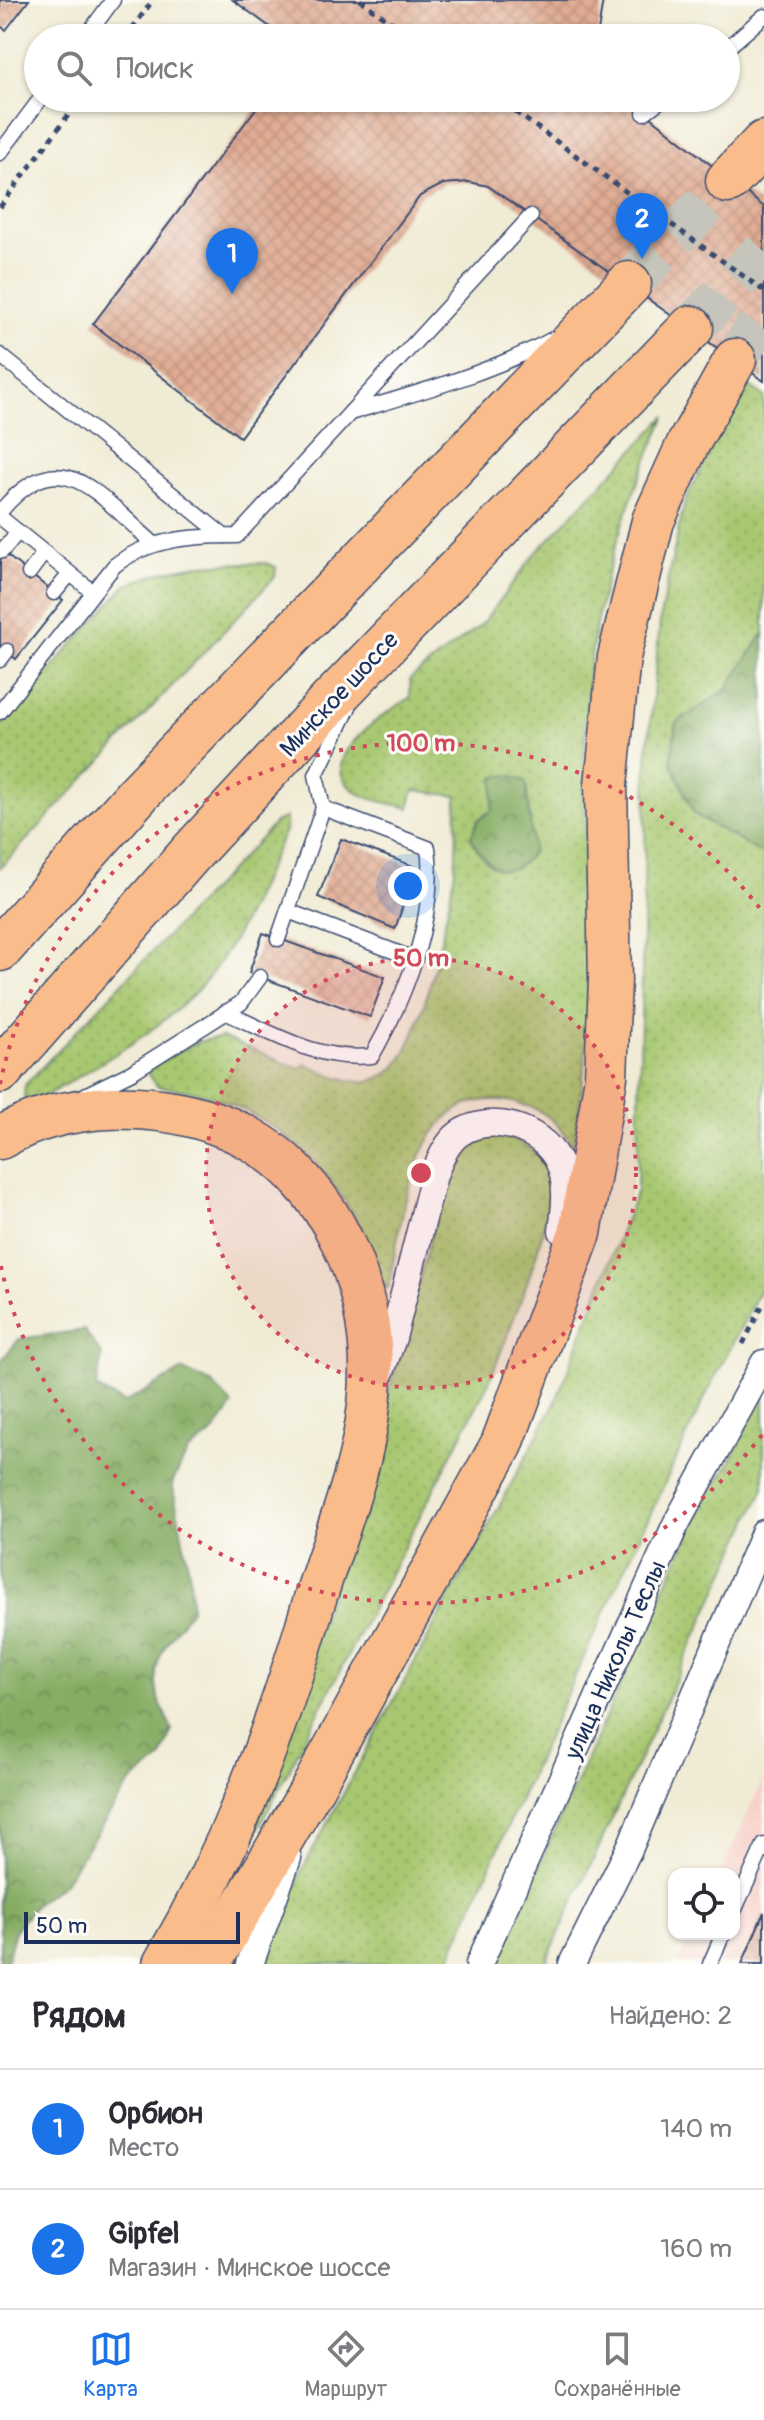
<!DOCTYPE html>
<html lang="ru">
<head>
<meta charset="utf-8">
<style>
  body { margin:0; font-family:Pangolin,sans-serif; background:#f7f7f7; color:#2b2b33 }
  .controls { position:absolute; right:24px; bottom:24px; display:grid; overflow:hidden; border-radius:16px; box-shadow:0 2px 6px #0004 }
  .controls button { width:72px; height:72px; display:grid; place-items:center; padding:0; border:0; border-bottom:2px solid #e1e1e2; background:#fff; color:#2b2b33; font:40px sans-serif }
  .scale { position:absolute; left:24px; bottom:20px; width:216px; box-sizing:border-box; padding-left:8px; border:4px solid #1b2f5e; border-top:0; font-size:22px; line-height:28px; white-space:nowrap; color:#1b2f5e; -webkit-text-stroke:6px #fdfcf7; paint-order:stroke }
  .you { position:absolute; left:408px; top:886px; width:28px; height:28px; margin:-20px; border:6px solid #fff; border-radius:50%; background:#1a73e8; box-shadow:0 0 0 12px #1a73e833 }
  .badge { display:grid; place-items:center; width:52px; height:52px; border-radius:50%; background:#1a73e8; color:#fff; font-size:26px; font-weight:700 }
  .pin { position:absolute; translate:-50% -66px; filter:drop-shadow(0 2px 4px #0008) }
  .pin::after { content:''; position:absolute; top:42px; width:28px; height:24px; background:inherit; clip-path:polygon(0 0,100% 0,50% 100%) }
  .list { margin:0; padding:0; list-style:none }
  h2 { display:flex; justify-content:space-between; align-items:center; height:104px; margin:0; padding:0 32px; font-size:34px }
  h2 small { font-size:26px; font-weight:400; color:#7c7c81 }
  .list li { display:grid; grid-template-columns:52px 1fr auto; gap:24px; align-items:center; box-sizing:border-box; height:120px; padding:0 32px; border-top:2px solid #e1e1e2 }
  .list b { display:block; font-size:30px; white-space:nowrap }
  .list p { margin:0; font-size:26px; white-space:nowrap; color:#7c7c81 }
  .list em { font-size:26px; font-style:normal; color:#7c7c81 }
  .icon { flex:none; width:44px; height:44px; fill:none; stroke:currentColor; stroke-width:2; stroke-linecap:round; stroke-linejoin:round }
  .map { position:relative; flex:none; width:764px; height:1964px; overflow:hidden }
  .search { position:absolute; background:#fff; box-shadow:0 2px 6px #0004; left:24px; right:24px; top:24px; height:88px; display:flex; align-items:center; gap:20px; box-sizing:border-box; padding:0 28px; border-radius:44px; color:#7c7c81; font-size:30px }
  .sheet { height:344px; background:#fff }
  nav { display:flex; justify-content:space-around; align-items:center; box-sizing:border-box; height:112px; border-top:2px solid #e1e1e2; background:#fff; font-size:22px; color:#7c7c81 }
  nav a { display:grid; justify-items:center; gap:4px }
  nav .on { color:#1a73e8 }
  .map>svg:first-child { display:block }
  .built { fill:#f7d1c9 }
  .grass { fill:url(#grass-dots); stroke:#617b66; stroke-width:2; fill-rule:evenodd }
  .forest { fill:url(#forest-crowns); stroke:#506e60; stroke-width:2 }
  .building { fill:url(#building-cross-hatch) }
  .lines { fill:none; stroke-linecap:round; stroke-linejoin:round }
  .primary-tunnel { stroke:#c5c5bc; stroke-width:42; stroke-dasharray:42 21; stroke-linecap:butt }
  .trunk-tunnel { stroke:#c5c5bc; stroke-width:44; stroke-dasharray:44 22; stroke-linecap:butt }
  .service-casing { stroke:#3b4b70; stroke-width:17 }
  .minor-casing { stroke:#3b4b70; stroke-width:29 }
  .primary-casing { stroke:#3b4b70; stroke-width:45 }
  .trunk-casing { stroke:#3b4b70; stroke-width:47 }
  .path { stroke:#3b4b70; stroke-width:5; stroke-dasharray:6 6; stroke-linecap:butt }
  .service { stroke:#fff; stroke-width:14 }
  .minor { stroke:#fff; stroke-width:26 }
  .primary { stroke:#fabc8b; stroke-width:42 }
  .trunk { stroke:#fabc8b; stroke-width:44 }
  .path-bridge { stroke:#3b4b70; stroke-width:5; stroke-dasharray:6 6; stroke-linecap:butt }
  .ring { fill:none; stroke:#d1495b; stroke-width:4; stroke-dasharray:4 8 }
  .labels { text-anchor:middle; stroke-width:6; stroke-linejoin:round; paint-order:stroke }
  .street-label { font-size:24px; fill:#1b2f5e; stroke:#fdfcf7 }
  .centre { fill:#d1495b; stroke:#fdfcf7; stroke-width:4 }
  .ring-label { font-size:24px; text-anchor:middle; font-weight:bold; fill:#d1495b; stroke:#fdfcf7; stroke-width:6; stroke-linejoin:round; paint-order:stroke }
</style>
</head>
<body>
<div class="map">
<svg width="764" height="1964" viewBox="0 0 764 1964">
  <defs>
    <pattern id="grass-dots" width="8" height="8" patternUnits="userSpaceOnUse" patternTransform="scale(2)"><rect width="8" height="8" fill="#a7c76f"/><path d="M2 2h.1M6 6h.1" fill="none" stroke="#8fab63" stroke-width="1.8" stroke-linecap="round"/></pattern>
    <pattern id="forest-crowns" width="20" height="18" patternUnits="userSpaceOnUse" patternTransform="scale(2)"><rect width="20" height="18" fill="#85ac62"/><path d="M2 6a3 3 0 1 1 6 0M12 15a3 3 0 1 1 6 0" fill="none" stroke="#6c8c54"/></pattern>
    <pattern id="building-cross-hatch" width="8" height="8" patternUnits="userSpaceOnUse" patternTransform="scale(2)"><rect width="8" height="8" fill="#e1ac93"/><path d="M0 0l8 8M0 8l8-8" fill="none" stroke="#c09481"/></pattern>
  </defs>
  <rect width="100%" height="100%" fill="#fdfcf7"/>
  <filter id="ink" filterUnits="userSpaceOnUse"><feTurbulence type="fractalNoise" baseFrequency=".0125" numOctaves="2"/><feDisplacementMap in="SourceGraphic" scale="16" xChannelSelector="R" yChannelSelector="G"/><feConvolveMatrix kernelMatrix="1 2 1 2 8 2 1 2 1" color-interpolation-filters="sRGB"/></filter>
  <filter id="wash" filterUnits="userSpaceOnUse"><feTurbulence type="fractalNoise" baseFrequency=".006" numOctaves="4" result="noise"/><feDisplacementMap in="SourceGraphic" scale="32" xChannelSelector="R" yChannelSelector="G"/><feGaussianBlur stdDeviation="1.8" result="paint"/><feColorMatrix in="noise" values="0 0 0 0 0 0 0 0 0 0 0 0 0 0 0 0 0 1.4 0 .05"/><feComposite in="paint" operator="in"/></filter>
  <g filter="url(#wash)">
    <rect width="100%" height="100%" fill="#f0ebd4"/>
    <path class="built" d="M 764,1777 L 764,1964 L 678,1964 L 692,1934 L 734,1934 L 734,1874 L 720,1874 Z"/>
    <g class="grass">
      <path d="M 744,382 L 764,396 L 764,633 L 726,690 L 676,723 L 694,814 L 764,855 L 764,1282 L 705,1397 L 567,1693 L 447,1964 L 266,1964 L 301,1872 L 556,1401 L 637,1190 L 647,759 L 661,612 L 684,504 Z"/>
      <path d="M 666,416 C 637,478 613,542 599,610 C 574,728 588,853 589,973 C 590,1031 582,1090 574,1148 C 558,1120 540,1106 508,1101 C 411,1086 403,1220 388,1288 L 384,1288 C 356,1195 296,1120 199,1093 C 186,1089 171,1089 157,1086 L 148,1073 L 152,1066 L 197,1042 L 222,1037 L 300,1069 L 305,1064 C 332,1075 364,1093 391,1071 C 422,1047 446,918 454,876 C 458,850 456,822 457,796 L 414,790 L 409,808 C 391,803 366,801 351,788 C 314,756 389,711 410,698 L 410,679 L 482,624 L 535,554 ZM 495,777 L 508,870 L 478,820 L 492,810 Z"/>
      <path d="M 266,563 L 276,567 L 275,577 L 0,868 L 0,726 L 124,587 C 171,563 214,563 266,563 Z"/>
      <path d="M 286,817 L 286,829 C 261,880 240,942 202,985 C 158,1034 94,1066 38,1101 L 24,1101 L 25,1085 L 276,822 Z"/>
      <path d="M 490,1136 C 519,1136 549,1153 549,1186 C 550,1237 508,1332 489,1382 L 232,1880 L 353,1526 L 448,1173 L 464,1148 Z"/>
      <path d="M 764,1393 L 764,1488 L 545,1964 L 495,1964 L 651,1616 L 706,1499 L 728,1466 Z"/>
    </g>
    <g class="forest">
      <path d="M 764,633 L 764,855 L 694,814 L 671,761 L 676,723 L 726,690 Z"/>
      <path d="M 511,775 L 526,782 L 533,851 C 508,885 486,869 471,837 L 478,820 L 492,810 L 495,777 Z"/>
      <path d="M 84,1330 L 102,1355 L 96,1388 L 124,1403 L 183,1370 L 212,1383 L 233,1405 L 215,1431 L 188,1452 L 172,1483 L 190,1576 L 191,1610 C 155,1656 143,1674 172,1729 L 161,1759 L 130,1783 L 63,1884 L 37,1903 L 16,1928 L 7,1959 L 0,1964 L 0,1362 L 19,1339 Z"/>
    </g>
    <g id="blocks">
      <g class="building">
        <path d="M 0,0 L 29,0 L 6,30 L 0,26 Z"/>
        <path d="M 233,0 L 603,0 L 597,38 L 285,38 Z"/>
        <path d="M 264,98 L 627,98 L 764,207 L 764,381 L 488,186 L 469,182 L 443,184 L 420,196 L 240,437 L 93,324 Z"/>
        <path d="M 0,550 L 63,600 L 16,659 L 0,646 Z"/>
        <path d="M 341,839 L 416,867 L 395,929 L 318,897 Z"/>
        <path d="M 263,933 L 385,977 L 370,1017 L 249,973 Z"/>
        <path d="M 764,1912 L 764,1964 L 742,1964 Z"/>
      </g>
    </g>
  </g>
  <g filter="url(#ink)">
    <use href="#blocks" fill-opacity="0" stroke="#3b4b70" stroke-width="2"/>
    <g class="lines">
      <path class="primary-tunnel" d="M 735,360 L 764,315"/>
      <g class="trunk-tunnel">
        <path d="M 629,284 L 728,181"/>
        <path d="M 691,328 L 764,251"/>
      </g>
      <g class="service-casing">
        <g id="service">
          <path d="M 85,38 L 113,0"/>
          <path d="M 726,49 L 764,16"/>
          <path d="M 644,113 L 664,98"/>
          <path d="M 0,153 L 41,98"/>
          <path d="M 0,355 L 224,536"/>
          <path d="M 350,413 C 420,392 490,373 555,338"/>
          <path d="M 0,512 C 62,437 98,496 153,543"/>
          <path d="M 0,517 L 93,592"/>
          <path d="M 2,551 L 18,532"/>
          <path d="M 29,573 L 44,553"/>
          <path d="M 54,593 L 70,574"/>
          <path d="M 0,660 L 7,651"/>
          <path d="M 0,712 L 114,566 C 149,538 194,536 237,536 L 531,216"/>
          <path d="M 288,911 L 414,959"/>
          <path d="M 278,939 L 323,808 L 316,775 L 349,707"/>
          <path d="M 225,1012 C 272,1033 319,1062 372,1056 C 406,996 437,917 428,848 L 323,808"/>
          <path d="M 85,1095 L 132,1072 L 241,1003 L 260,977"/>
          <path d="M 734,1911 L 764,1845"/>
          <path d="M 710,1964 L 723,1934"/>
        </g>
      </g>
      <g class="minor-casing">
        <g id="minor">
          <path d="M 379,1377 L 393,1338 L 434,1175 C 440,1160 446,1143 460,1133 C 491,1113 539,1127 557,1159 C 569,1180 565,1209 562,1231"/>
          <path d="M 250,1964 L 288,1858"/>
          <path d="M 479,1964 L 676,1524 L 764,1363"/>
          <path d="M 572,1964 L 630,1847 L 764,1533"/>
        </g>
      </g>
      <g class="primary-casing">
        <g id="primary">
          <path d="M 0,1138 C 66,1100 159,1099 228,1128 C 333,1172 382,1297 369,1405 C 362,1473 334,1537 314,1602 C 275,1733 233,1846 164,1964"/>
          <path d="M 209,1964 L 314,1785 L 502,1444 L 580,1233 L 606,1077 L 610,980 L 606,785 L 619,657 L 653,521 L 687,446 L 735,360"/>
        </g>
      </g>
      <g class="trunk-casing">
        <g id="trunk">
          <path d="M 728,181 L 764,143"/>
          <path d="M 0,949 L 138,794 L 629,284"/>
          <path d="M 0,1071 L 192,852 L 332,700 L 691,328"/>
        </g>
      </g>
      <g class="path">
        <path d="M 360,0 L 413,38"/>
        <path d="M 125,38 L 153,0"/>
        <path d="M 0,207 L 81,98"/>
        <path d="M 743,1344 L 764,1302"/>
      </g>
      <use href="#service" class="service"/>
      <use href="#minor" class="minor"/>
      <use href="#primary" class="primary"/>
      <use href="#trunk" class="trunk"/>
      <path class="path-bridge" d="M 496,98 L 764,291"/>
    </g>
  </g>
  <circle cx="421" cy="1173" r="215" fill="#d1495b" fill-opacity=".12"/>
  <g class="ring">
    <circle cx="421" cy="1173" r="215"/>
    <path d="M762 1435A430 430 0 0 1 0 1262M0 1084A430 430 0 0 1 762 911"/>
  </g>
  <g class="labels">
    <g class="street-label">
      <text transform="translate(339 694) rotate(-47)" y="8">Минское шоссе</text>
      <text transform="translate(615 1660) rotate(-66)" y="8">улица Николы Теслы</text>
    </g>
  </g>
  <circle cx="421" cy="1173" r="12" class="centre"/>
  <g class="ring-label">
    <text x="421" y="751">100 m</text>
    <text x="421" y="966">50 m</text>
  </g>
</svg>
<div class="controls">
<button><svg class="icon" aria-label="locate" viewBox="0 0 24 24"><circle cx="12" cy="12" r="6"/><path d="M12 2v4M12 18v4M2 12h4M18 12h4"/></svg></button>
</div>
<div class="scale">50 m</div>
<div class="you"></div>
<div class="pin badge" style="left:232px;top:294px">1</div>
<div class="pin badge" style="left:642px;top:259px">2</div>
<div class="search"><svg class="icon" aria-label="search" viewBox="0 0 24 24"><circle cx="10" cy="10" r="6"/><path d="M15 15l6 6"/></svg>Поиск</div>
</div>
<section class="sheet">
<h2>Рядом<small>Найдено: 2</small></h2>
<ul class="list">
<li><span class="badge">1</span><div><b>Орбион</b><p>Место</p></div><em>140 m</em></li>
<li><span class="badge">2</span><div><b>Gipfel</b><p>Магазин · Минское шоссе</p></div><em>160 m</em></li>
</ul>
</section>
<nav>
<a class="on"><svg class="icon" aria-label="map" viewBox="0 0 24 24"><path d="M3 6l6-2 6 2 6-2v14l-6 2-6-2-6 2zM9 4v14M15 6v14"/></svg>Карта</a>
<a><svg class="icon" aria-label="directions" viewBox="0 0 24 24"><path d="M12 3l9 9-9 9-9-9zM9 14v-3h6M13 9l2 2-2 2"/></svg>Маршрут</a>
<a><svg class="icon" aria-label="saved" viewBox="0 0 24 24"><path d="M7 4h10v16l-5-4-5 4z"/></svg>Сохранённые</a>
</nav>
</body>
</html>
